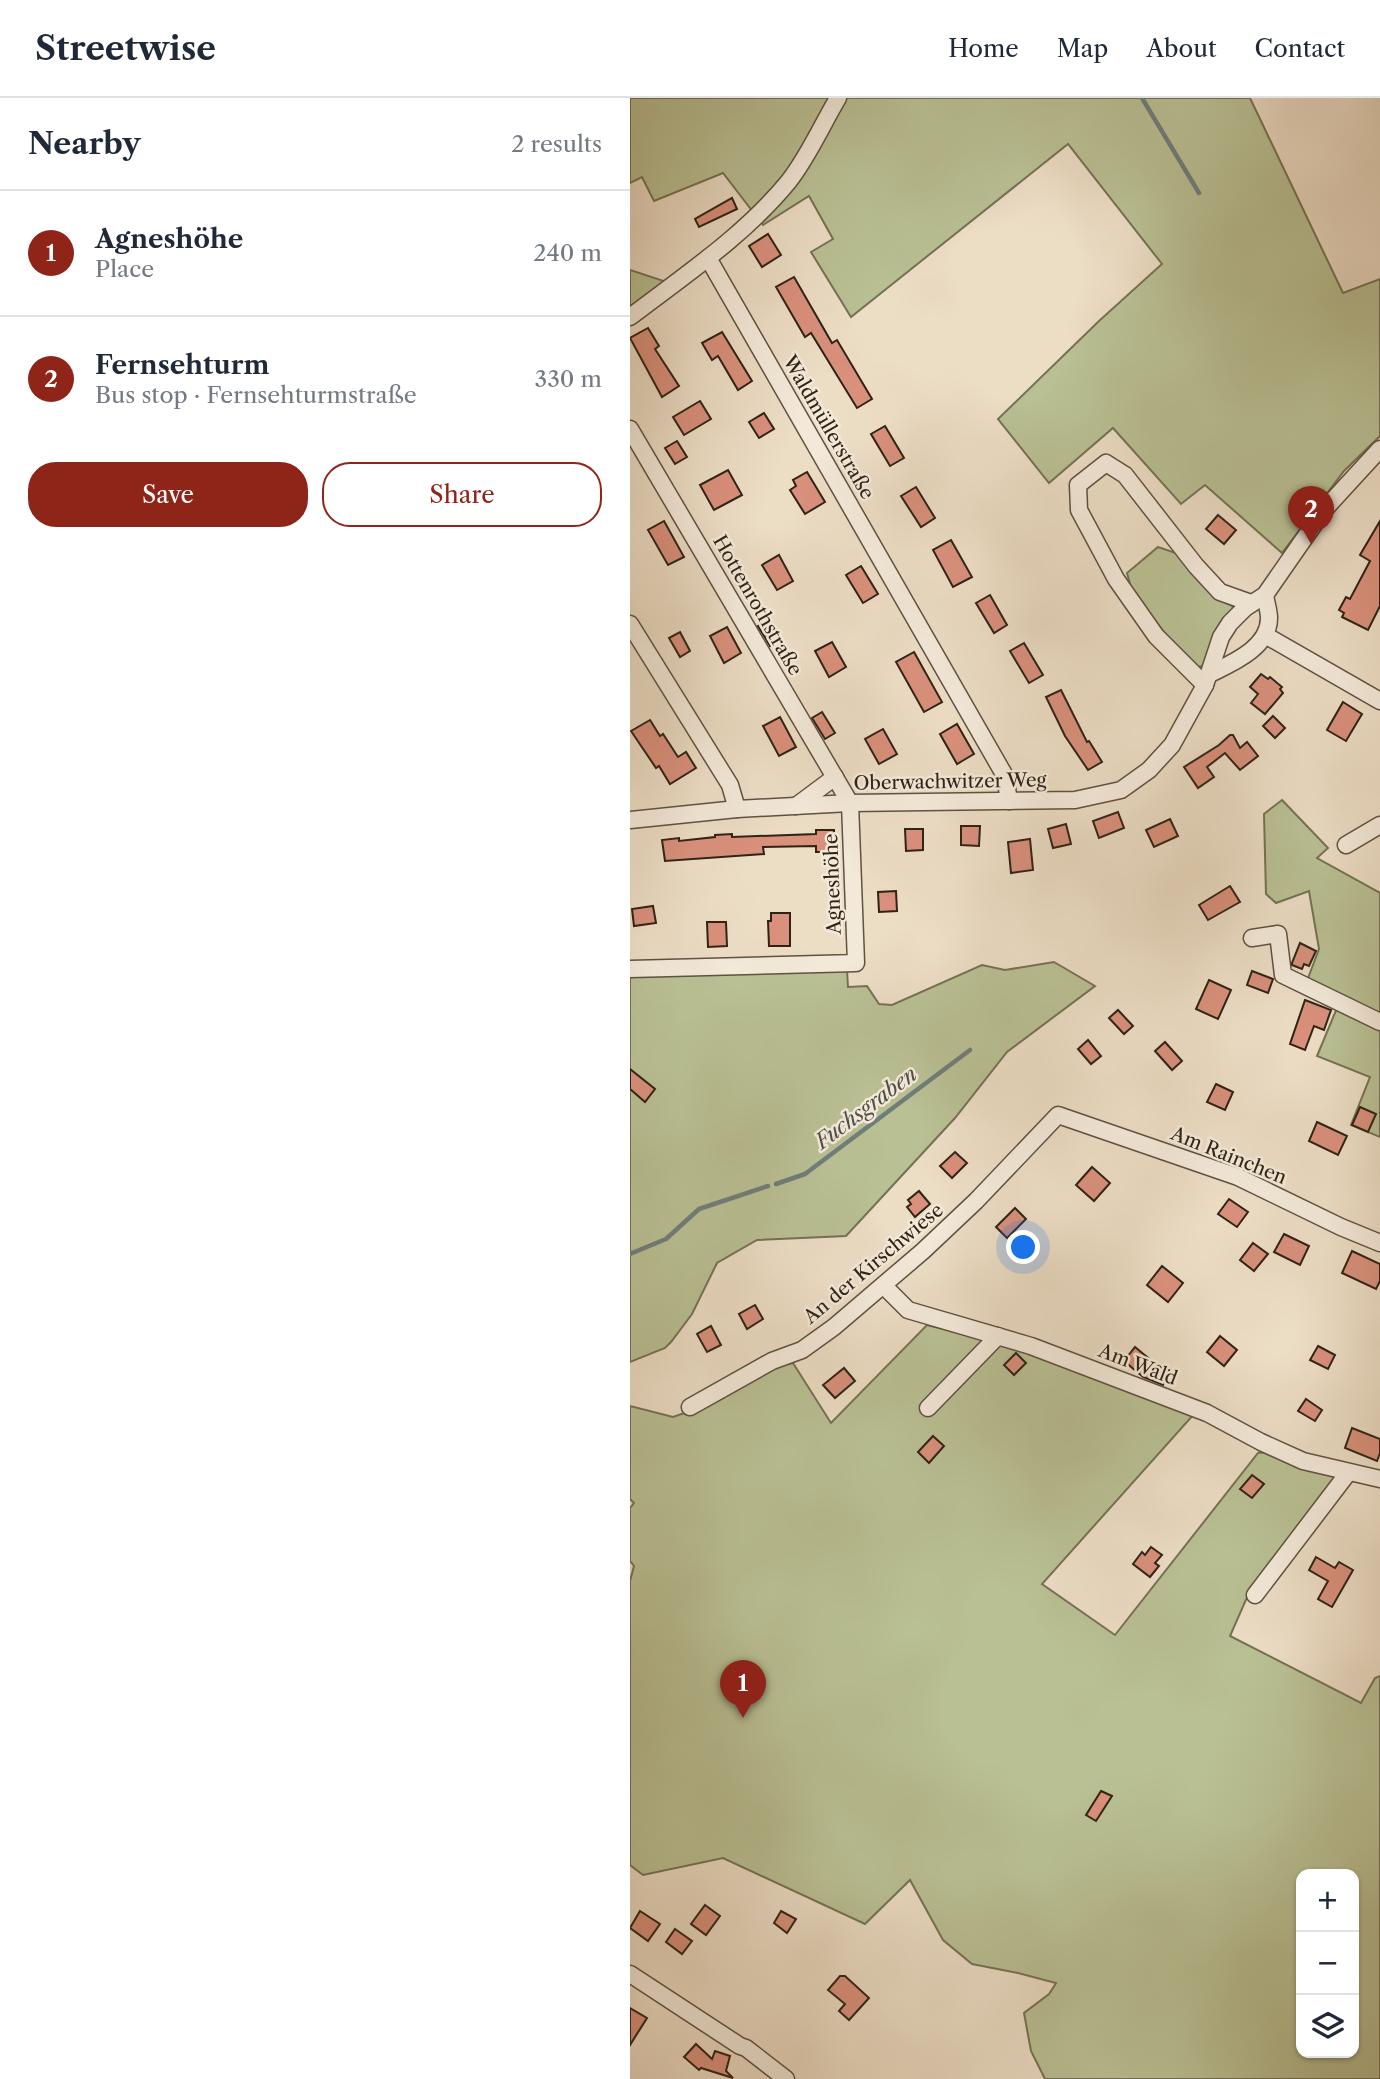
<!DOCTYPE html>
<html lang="en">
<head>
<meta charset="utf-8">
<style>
  body { margin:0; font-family:"Libre Caslon Text",serif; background:#f6f6f7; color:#1f2937 }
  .controls { position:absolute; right:21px; bottom:21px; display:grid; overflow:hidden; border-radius:14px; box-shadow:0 2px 5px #0004 }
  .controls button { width:63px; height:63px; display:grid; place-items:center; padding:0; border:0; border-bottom:2px solid #e0e1e3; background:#fff; color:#1f2937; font:35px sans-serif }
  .you { position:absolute; left:394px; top:1150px; width:24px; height:24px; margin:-18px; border:5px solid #fff; border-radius:50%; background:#1a73e8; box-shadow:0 0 0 10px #1a73e833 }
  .badge { display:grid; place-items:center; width:46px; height:46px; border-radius:50%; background:#8f2418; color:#fff; font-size:23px; font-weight:700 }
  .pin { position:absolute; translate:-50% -58px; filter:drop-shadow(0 2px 4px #0008) }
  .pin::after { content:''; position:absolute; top:37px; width:24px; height:21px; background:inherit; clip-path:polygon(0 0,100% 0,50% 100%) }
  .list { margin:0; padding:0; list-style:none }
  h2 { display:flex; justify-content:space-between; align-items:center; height:91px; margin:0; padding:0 28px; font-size:30px }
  h2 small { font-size:23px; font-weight:400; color:#747a83 }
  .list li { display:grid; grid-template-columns:46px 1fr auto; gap:21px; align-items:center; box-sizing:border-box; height:126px; padding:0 28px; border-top:2px solid #e0e1e3 }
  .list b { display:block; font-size:26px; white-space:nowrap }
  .list p { margin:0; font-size:23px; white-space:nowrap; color:#747a83 }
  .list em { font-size:23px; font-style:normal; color:#747a83 }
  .actions { display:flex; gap:14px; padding:21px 28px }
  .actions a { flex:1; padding:16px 0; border:2px solid #8f2418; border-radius:28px; text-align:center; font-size:24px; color:#8f2418 }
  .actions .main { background:#8f2418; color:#fff }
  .icon { flex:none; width:38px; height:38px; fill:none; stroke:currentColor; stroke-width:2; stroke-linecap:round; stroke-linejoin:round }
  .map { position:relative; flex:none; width:750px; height:1981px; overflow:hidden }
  header { display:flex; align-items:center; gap:42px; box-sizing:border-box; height:98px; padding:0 35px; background:#fff; border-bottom:2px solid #e0e1e3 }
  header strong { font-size:33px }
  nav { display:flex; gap:38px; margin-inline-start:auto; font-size:24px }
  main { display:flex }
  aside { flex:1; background:#fff }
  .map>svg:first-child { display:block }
  .green { fill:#b9c094; stroke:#747254; stroke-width:2; fill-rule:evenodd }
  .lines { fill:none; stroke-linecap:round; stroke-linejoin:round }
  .stream { stroke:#707e7a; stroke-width:4.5 }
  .building { fill:#d9907c; stroke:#2f2315; stroke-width:2 }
  .minor-casing { stroke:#5e5241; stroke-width:19 }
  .minor { stroke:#f3e9d9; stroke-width:16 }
  .labels { text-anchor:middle; stroke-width:5; stroke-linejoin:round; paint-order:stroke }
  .street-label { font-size:19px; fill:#2f2315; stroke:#f3e9d9 }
  .water-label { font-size:21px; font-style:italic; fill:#4f5047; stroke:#f3e9d9 }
</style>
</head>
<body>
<header>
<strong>Streetwise</strong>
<nav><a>Home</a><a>Map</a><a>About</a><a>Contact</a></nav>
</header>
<main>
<aside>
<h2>Nearby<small>2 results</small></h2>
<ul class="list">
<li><span class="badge">1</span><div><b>Agneshöhe</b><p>Place</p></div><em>240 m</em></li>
<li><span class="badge">2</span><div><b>Fernsehturm</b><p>Bus stop · Fernsehturmstraße</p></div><em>330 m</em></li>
</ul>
<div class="actions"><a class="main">Save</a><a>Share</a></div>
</aside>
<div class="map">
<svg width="750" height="1981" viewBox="0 0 750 1981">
  <rect width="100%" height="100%" fill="#ecddc5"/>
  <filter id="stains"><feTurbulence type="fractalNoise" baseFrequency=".00286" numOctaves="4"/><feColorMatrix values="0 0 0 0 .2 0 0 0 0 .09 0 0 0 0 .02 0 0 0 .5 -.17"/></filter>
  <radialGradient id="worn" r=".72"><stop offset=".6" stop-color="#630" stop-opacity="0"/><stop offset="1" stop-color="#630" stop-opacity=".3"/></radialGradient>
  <g class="green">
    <path d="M 0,0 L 620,0 L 713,195 L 750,181 L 750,338 L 714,373 L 652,455 L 575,387 L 551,406 L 483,330 L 419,385 L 368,321 L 469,223 L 532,166 L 438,46 L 221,219 L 181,154 L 203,141 L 179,98 L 133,127 L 93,75 L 24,103 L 12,79 L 0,85 Z"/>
    <path d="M 0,172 L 43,186 L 0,219 Z"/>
    <path d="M 528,449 L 549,456 L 588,500 L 602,508 L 604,513 L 574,568 L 567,569 L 553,557 L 503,497 L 497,475 Z"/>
    <path d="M 652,702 L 698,750 L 687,760 L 750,795 L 750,919 L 677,883 L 689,851 L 679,793 L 646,805 L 636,796 L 634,716 Z"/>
    <path d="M 424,864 L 465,888 L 377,954 L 325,1020 L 216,1138 L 127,1142 L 87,1165 L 62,1216 L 41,1244 L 35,1250 L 0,1264 L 0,878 L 217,872 L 218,889 L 237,888 L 249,906 L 262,907 L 352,867 L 375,872 Z"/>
    <path d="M 707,910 L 750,930 L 750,1039 L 721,1027 L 740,979 L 687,958 Z"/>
    <path d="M 297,1227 C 389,1249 476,1283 565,1315 L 412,1486 L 485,1537 L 628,1355 L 637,1354 L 711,1378 L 618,1497 L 600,1538 L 731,1605 L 745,1580 L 750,1578 L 750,1981 L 415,1981 L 401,1953 L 394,1915 L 419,1896 L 426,1885 L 388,1875 L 342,1866 L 313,1842 L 280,1782 L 235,1826 L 93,1760 L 13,1777 L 0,1767 L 0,1483 L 4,1468 L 0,1463 L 0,1410 L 4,1405 L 0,1401 L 0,1308 L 43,1319 L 60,1313 L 147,1268 L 163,1265 L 201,1325 ZM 671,1776 L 724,1776 L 724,1955 L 671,1955 Z"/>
  </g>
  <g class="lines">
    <g class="stream">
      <path d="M 512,0 L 569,95"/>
      <path d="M 146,1086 L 175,1076 L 340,952"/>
      <path d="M 0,1156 L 36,1141 L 69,1111 L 138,1088"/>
    </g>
  </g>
  <g class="building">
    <path d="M 102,100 L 107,111 L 69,129 L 65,121 Z"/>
    <path d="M 138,136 L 151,157 L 132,169 L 119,148 Z"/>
    <path d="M 164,179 L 202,245 L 207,242 L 242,301 L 227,310 L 181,235 L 175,239 L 146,189 Z"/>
    <path d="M 18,230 L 29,248 L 25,251 L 49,288 L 32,299 L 0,240 Z"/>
    <path d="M 92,234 L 122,283 L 108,292 L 88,258 L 82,262 L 72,245 Z"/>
    <path d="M 70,303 L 81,321 L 54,337 L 43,319 Z"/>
    <path d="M 134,315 L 144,331 L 129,340 L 119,324 Z"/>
    <path d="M 255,328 L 274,360 L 260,368 L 241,336 Z"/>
    <path d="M 47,343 L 57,359 L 45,366 L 35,350 Z"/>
    <path d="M 98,372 L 112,397 L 84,412 L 70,387 Z"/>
    <path d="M 177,374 L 195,404 L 175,416 L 160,392 L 166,388 L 163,382 Z"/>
    <path d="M 286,389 L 305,420 L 291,429 L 271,398 Z"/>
    <path d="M 588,417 L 606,432 L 594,446 L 576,431 Z"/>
    <path d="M 34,423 L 54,459 L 38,467 L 18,432 Z"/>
    <path d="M 750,423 L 750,508 L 738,532 L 712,519 L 714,515 L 709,512 L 716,499 L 720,501 L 740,463 L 730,457 Z"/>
    <path d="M 321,442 L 342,479 L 323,489 L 303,452 Z"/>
    <path d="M 149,457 L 163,483 L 147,492 L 132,467 Z"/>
    <path d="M 231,468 L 248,496 L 233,505 L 216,477 Z"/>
    <path d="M 360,497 L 377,527 L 364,535 L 346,505 Z"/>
    <path d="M 139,521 L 150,541 L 140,548 L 128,528 Z"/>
    <path d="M 97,529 L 111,555 L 94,565 L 80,538 Z"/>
    <path d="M 50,534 L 60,553 L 50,559 L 39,540 Z"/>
    <path d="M 202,544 L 216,569 L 199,579 L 185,553 Z"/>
    <path d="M 394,545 L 413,577 L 399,585 L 380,553 Z"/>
    <path d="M 284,554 L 312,604 L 294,614 L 266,564 Z"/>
    <path d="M 631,576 L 638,581 L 640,579 L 652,589 L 650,591 L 653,595 L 635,616 L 621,605 L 628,596 L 620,589 Z"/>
    <path d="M 431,592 L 457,644 L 459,643 L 472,664 L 458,672 L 435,638 L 416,599 Z"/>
    <path d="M 713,604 L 732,616 L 716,643 L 697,632 Z"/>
    <path d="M 192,614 L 205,635 L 195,641 L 182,620 Z"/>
    <path d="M 643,618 L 655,630 L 645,640 L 633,628 Z"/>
    <path d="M 150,619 L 166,649 L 149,658 L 133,628 Z"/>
    <path d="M 20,622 L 30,638 L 33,636 L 48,659 L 56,654 L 66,670 L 40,686 L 29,668 L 26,670 L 1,633 Z"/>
    <path d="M 327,626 L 344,656 L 327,666 L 310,636 Z"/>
    <path d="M 253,631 L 267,656 L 249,666 L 235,641 Z"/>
    <path d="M 600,637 L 603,637 L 610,650 L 617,644 L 628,658 L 610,672 L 595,655 L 577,669 L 584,679 L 568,690 L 554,669 L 589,647 Z"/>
    <path d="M 488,714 L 494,730 L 469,740 L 463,723 Z"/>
    <path d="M 540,721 L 548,738 L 524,749 L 516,732 Z"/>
    <path d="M 436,726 L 441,746 L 423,750 L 418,731 Z"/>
    <path d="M 331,728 L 350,728 L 349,748 L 331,747 Z"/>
    <path d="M 275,731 L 293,731 L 293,752 L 276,753 Z"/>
    <path d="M 186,732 L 204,732 L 204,754 L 186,754 L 186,748 L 133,749 L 134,756 L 35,763 L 32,742 L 49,740 L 49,743 L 85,739 L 85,737 L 102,736 L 102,739 L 186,736 Z"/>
    <path d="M 400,741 L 403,772 L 381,775 L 378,744 Z"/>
    <path d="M 600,788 L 610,804 L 578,822 L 569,807 Z"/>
    <path d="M 266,793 L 267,813 L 249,814 L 248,794 Z"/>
    <path d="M 23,808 L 26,825 L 4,828 L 2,811 Z"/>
    <path d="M 141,815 L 160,815 L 160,848 L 139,848 L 138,823 L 141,823 Z"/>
    <path d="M 77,824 L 96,824 L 97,848 L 78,849 Z"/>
    <path d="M 670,845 L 686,853 L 679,868 L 674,866 L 672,871 L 662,867 L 662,865 Z"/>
    <path d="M 622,873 L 643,881 L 638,895 L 617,887 Z"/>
    <path d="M 579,882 L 601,892 L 588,921 L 566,911 Z"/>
    <path d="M 675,902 L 701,912 L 694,932 L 684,928 L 675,952 L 660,946 Z"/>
    <path d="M 488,912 L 503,928 L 494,936 L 479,920 Z"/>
    <path d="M 458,942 L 471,958 L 461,966 L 448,951 Z"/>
    <path d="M 535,944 L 552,963 L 542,972 L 525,953 Z"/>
    <path d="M 0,971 L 25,991 L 15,1004 L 0,991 Z"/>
    <path d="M 586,986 L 603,994 L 595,1012 L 577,1004 Z"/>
    <path d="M 730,1009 L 746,1016 L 738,1034 L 722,1027 Z"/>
    <path d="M 687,1024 L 717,1038 L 708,1057 L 679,1043 Z"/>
    <path d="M 325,1054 L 337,1065 L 322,1080 L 310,1068 Z"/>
    <path d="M 462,1069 L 480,1085 L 464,1103 L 446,1087 Z"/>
    <path d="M 289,1093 L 300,1106 L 285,1119 L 277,1109 L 281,1106 L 278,1102 Z"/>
    <path d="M 599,1101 L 618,1114 L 607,1129 L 588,1116 Z"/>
    <path d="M 385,1110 L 396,1121 L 377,1140 L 366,1129 Z"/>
    <path d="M 654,1136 L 679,1148 L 670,1167 L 644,1154 Z"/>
    <path d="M 623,1145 L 638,1156 L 624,1173 L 610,1162 Z"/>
    <path d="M 722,1153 L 750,1166 L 750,1183 L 746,1191 L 712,1175 Z"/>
    <path d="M 532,1168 L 553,1185 L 538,1204 L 517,1187 Z"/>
    <path d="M 125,1207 L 133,1221 L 117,1231 L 109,1216 Z"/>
    <path d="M 81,1228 L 91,1247 L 77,1254 L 67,1236 Z"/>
    <path d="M 590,1238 L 607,1252 L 594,1268 L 577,1254 Z"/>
    <path d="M 688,1248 L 705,1257 L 698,1271 L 680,1262 Z"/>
    <path d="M 505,1249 L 528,1268 L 539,1272 L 533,1287 L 513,1279 L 494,1263 Z"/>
    <path d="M 386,1255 L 396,1265 L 384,1277 L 374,1267 Z"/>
    <path d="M 214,1270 L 225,1283 L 205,1300 L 193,1287 Z"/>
    <path d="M 676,1301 L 692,1312 L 685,1323 L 668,1313 Z"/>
    <path d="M 722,1330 L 750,1341 L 750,1355 L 747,1363 L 715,1350 Z"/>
    <path d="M 303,1338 L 314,1348 L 299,1365 L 288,1354 Z"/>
    <path d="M 622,1377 L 634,1386 L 622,1400 L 610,1391 Z"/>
    <path d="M 521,1449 L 532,1457 L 525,1465 L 529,1468 L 520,1479 L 503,1466 L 512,1454 L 515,1457 Z"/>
    <path d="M 686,1459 L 705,1470 L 709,1464 L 723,1472 L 702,1509 L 688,1501 L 698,1483 L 679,1472 Z"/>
    <path d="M 471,1693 L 482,1698 L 466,1723 L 456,1717 Z"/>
    <path d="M 75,1807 L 90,1818 L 76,1837 L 61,1826 Z"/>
    <path d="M 10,1813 L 30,1826 L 18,1843 L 0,1830 Z"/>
    <path d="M 151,1813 L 166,1821 L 157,1835 L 144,1825 Z"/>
    <path d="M 45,1831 L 62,1843 L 52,1856 L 36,1844 Z"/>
    <path d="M 210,1878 L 215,1878 L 239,1900 L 219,1922 L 209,1913 L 215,1906 L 198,1892 Z"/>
    <path d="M 0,1910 L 17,1920 L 0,1947 Z"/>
    <path d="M 66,1946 L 82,1961 L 85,1953 L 100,1958 L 96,1973 L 103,1980 L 71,1970 L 69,1972 L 54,1959 Z"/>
  </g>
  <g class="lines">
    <g class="minor-casing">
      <g id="minor">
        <path d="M 78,160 L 375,678 L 379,703"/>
        <path d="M 0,219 C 55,177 115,137 159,83 C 178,59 192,27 208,0"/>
        <path d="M 0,331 L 220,705 L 226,865 L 0,871"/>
        <path d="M 0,526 L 100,687 L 107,711"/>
        <path d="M 635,537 L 750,603"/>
        <path d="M 580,576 C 602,565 639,550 639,520 C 639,513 636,504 635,497"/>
        <path d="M 575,587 L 526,538 L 486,481 L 449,412 L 448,387 L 476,365 L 495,377 L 566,468 L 590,494 L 621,505"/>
        <path d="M 166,708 L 205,679"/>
        <path d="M 0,722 L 107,711 L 220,705 L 445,702 L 491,692 L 519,672 L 542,647 L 575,587 L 591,539 L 600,525 L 615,510 L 635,497 L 694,412 L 750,351"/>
        <path d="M 716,747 L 750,727"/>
        <path d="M 622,840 L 648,836 L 653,877 L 750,924"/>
        <path d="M 254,1188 L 278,1212 L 401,1248 L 577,1315 L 631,1344 L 673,1363 L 750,1381"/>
        <path d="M 60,1309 L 142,1263 L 172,1252 L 204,1229 L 293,1153 L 346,1103 L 428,1017 L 608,1079 L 711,1129 L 750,1145"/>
        <path d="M 298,1310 L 368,1238"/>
        <path d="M 625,1497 L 718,1375"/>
        <path d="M 0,1876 L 110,1948 L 116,1950 L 156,1981"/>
      </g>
    </g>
    <use href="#minor" class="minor"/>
  </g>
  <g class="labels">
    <g class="street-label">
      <text transform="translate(199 329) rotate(60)" y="7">Waldmüllerstraße</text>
      <text transform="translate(128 507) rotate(60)" y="7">Hottenrothstraße</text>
      <text transform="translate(320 683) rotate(-1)" y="7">Oberwachwitzer Weg</text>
      <text transform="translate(202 786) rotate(-92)" y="7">Agneshöhe</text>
      <text transform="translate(599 1057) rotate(22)" y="7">Am Rainchen</text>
      <text transform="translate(243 1165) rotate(-40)" y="7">An der Kirschwiese</text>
      <text transform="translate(508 1266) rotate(21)" y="7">Am Wald</text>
    </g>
    <g class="water-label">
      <text transform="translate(236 1010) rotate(-37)" y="7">Fuchsgraben</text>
    </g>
  </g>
  <rect width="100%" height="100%" filter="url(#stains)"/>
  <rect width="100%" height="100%" fill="url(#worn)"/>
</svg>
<div class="controls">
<button>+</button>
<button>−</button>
<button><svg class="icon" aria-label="layers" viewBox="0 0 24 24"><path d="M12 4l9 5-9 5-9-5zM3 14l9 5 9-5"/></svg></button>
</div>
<div class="you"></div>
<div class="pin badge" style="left:113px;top:1620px">1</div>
<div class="pin badge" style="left:681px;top:446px">2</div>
</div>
</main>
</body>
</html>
